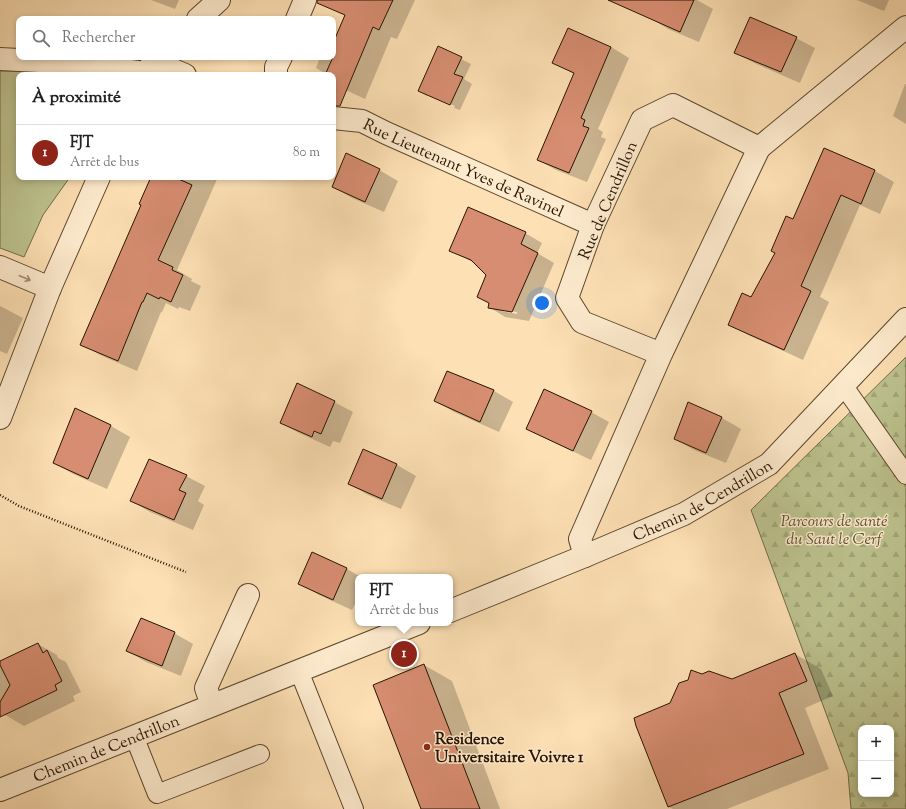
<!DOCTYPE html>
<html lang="fr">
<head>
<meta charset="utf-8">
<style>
  body { margin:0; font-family:"Sorts Mill Goudy",serif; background:#f2f2f2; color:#222 }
  .controls { position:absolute; right:12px; bottom:12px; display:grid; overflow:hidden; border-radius:8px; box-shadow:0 2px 6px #0003 }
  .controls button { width:36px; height:36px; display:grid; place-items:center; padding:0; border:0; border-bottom:1px solid #e0e0e0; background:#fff; color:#222; font:20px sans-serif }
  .you { position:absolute; left:542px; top:303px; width:14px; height:14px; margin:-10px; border:3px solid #fff; border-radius:50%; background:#1a73e8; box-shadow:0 0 0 6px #1a73e833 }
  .badge { display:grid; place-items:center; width:26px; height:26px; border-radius:50%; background:#8f2418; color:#fff; font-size:13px; font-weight:700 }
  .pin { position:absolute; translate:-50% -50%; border:2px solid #fff; box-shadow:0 1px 4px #0006 }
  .popup { position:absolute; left:355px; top:574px; width:98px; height:52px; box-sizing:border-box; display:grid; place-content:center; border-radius:8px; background:#fff; filter:drop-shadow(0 1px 3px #0005); font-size:13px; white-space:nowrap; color:#767676 }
  .popup b { font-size:15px; color:#222 }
  .popup::after { content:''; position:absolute; left:50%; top:100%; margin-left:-8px; border:8px solid transparent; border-top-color:#fff }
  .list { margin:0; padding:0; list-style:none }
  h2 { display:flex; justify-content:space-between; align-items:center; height:52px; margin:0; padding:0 16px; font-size:17px }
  h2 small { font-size:13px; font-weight:400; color:#767676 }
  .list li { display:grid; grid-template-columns:26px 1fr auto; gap:12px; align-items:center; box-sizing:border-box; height:56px; padding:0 16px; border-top:1px solid #e0e0e0 }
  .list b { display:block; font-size:15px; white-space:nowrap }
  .list p { margin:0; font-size:13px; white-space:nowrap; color:#767676 }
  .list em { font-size:13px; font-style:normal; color:#767676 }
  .icon { flex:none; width:22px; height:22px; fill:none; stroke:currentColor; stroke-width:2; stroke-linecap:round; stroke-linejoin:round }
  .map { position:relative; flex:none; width:906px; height:809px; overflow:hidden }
  .search { position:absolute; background:#fff; box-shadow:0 2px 6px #0003; left:16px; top:16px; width:320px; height:44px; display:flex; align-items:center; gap:10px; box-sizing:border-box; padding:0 14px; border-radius:8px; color:#767676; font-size:15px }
  .panel { position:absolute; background:#fff; box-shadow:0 2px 6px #0003; left:16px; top:72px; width:320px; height:108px; border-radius:8px }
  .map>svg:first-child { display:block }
  .grass { fill:#bdc38f; stroke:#726c48 }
  .forest { fill:url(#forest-firs); stroke:#726c48; fill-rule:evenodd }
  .shadow { fill:#0003; fill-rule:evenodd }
  .building { fill:#d78d71; stroke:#281400 }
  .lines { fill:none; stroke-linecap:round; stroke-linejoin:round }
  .lane-casing { stroke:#5d472d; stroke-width:20 }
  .street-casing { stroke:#5d472d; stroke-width:24 }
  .path { stroke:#281400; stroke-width:2.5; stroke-dasharray:1 2; stroke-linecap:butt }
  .lane { stroke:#feebce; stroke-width:18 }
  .street { stroke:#feebce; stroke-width:22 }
  .oneway { stroke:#9e8a71 }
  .poi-dot { fill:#8f2418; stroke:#feebce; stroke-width:1.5 }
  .labels { text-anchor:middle; stroke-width:3; stroke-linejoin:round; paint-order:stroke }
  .street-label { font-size:16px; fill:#281400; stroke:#feebce }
  .park-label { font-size:16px; font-style:italic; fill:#5c5132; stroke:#feebce }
  .poi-label { font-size:16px; font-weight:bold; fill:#281400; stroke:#feebce; text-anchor:start }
</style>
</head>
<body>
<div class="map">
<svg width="906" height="809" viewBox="0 0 906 809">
  <defs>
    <pattern id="forest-firs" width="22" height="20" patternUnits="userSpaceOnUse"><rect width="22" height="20" fill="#bdc38f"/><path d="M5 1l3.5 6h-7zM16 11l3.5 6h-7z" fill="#a2a77a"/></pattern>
  </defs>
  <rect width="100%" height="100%" fill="#fde0b4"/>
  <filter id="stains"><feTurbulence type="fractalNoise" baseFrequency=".005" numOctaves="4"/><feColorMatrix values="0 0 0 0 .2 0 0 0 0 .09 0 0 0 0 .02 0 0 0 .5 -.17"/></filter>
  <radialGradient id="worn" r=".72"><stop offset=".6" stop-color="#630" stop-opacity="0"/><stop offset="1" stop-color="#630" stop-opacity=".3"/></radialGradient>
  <path class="grass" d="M 0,71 L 48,71 L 55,75 L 19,75 L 19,177 L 70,177 L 43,215 L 24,257 L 0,248 Z"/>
  <path class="forest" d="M 906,357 L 906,809 L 851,809 L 848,773 L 751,510 ZM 861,728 L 891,728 L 891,794 L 861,794 Z"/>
  <g class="shadow">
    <path d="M 151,0 L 179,0 L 175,9 Z"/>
    <path d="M 352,0 L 415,0 L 397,39 L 391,37 L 365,99 L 333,84 L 333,75 L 326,75 L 326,74 L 316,68 L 320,57 L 333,57 L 333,43 Z"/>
    <path d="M 657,0 L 697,0 L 713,9 L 699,42 L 668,29 L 650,18 Z"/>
    <path d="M 857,0 L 889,0 L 884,11 Z"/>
    <path d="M 796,38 L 815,48 L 800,83 L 754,63 L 735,52 Z"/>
    <path d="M 611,47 L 629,58 L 598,129 L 603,132 L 601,137 L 606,139 L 587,182 L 556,170 L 538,160 L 574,74 L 554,63 Z"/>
    <path d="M 439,48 L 471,64 L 464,79 L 472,84 L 460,110 L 454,108 L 455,106 L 427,94 L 427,96 L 419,91 Z"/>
    <path d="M 905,84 L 906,84 L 906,124 L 893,116 Z"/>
    <path d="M 825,150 L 875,171 L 894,182 L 880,214 L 860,205 L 820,297 L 829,302 L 803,360 L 748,335 L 729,325 L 752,298 L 794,221 Z"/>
    <path d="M 379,170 L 398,181 L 384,212 L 352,198 L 333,187 Z"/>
    <path d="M 152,177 L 218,177 L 177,270 L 192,279 L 191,281 L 201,286 L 190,311 L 179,307 L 178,309 L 166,303 L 162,312 L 161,312 L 137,371 L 100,355 L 82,344 L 142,205 Z"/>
    <path d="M 525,233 L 542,243 L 537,253 L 554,263 L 529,321 L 505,317 L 489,307 L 490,304 L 487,275 L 476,264 L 450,250 ZM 499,309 L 517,312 L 517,314 L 501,311 Z"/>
    <path d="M 0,306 L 23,318 L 7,354 L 0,351 Z"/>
    <path d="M 447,372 L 494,391 L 513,402 L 499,432 L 454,412 L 435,401 Z"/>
    <path d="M 544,390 L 591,412 L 609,422 L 591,460 L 545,438 L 527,428 Z"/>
    <path d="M 334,402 L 353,412 L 340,443 L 333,441 L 330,447 L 299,433 L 281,423 Z"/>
    <path d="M 689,404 L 722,418 L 741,429 L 726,463 L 694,450 L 675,439 Z"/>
    <path d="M 75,410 L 111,426 L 130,437 L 107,489 L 73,474 L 54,463 Z"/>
    <path d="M 363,451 L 397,465 L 416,476 L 401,509 L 368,495 L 349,484 Z"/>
    <path d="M 186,476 L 205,486 L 198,501 L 204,505 L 193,530 L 150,512 L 131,501 Z"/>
    <path d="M 313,554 L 347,569 L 361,577 L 358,577 L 358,597 L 352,610 L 319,595 L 300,584 Z"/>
    <path d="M 174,633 L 193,644 L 181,676 L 146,662 L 127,651 Z"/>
    <path d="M 38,644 L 57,655 L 58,658 L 66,662 L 81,692 L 73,696 L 75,701 L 24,726 L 5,715 L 0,705 L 0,668 L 4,661 Z"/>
    <path d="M 795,654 L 821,669 L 833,696 L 805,708 L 829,769 L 727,809 L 673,809 L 669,807 L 637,726 L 671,704 L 702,675 L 732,680 Z"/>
    <path d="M 424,665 L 452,681 L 500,809 L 422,809 Z"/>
  </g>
  <g class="building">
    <path d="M 317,0 L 393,0 L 379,30 L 373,27 L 340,106 L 333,106 L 333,75 L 325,75 L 333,57 L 333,43 L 345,15 L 317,3 Z"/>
    <path d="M 608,0 L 694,0 L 680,32 Z"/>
    <path d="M 750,17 L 797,37 L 781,72 L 734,53 Z"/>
    <path d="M 568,28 L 611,47 L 581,118 L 585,120 L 583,126 L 589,128 L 569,173 L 537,160 L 574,73 L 552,63 Z"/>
    <path d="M 438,46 L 462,57 L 454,74 L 463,77 L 450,105 L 418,91 Z"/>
    <path d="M 824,148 L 875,170 L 861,204 L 841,195 L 801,286 L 811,291 L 784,350 L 728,325 L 742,293 L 751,297 L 775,253 L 771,251 L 786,216 L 793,219 Z"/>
    <path d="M 346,153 L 380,169 L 365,202 L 332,187 Z"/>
    <path d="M 151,177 L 174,177 L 192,185 L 158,260 L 173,267 L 172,270 L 183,275 L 171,302 L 160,297 L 159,299 L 147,293 L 143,302 L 142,302 L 118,361 L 80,345 L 141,205 L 139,204 Z"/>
    <path d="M 468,207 L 526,232 L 521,244 L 538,253 L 512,312 L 488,308 L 489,303 L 477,297 L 486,275 L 471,260 L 449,251 Z"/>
    <path d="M 447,371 L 494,390 L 480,422 L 434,401 Z"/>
    <path d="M 297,383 L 335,401 L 321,434 L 314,431 L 312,437 L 280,423 Z"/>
    <path d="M 544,389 L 592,411 L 573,451 L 526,429 Z"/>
    <path d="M 688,402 L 722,417 L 706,453 L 674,439 Z"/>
    <path d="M 75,408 L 111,425 L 88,479 L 53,463 Z"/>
    <path d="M 363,449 L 397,464 L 382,499 L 348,484 Z"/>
    <path d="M 149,459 L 187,475 L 179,490 L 186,493 L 174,520 L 130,501 Z"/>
    <path d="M 312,552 L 347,568 L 333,600 L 298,584 Z"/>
    <path d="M 141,618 L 175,632 L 162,666 L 126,651 Z"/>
    <path d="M 38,643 L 43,653 L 47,650 L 62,681 L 55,685 L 57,690 L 0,717 L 0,702 L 10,685 L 0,665 L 0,661 Z"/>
    <path d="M 795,653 L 807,681 L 779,693 L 804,754 L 668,807 L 636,726 L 634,718 L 670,703 L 679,683 L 688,680 L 691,670 L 702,674 L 709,671 L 732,679 Z"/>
    <path d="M 424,664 L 480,809 L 421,809 L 373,685 Z"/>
  </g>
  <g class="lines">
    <g class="lane-casing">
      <g id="lane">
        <path d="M 843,385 L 906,475"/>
        <path d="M 299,671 L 354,809"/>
        <path d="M 134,736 L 157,794 L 260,754"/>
      </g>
    </g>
    <g class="street-casing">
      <g id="street">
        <path d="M 198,19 L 219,0"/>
        <path d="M 297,19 L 305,0"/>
        <path d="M 0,59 L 58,62 L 146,73"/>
        <path d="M 152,61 L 185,75"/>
        <path d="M 276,75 L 276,67 L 281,57"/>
        <path id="s1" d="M 333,118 L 362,121 L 386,133 L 593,225"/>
        <path d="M 759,148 L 906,27"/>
        <path d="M 0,267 L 50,288"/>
        <path d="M 0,418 L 50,288 L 99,177"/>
        <path d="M 585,556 L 580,539 L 661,354 L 759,148 L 673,105 L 642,120 L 593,225 L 567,298 L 582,322 L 661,354"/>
        <path id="s2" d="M 450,611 L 585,556 L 684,514 L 769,464 L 906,319"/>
        <path d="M 212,705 L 206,688 L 248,595"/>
        <path id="s3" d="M 0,790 L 419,623"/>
      </g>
    </g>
    <path class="path" d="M 0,495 L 19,506 L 186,572"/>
    <use href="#lane" class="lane"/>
    <use href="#street" class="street"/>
  </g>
  <defs><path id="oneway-shaft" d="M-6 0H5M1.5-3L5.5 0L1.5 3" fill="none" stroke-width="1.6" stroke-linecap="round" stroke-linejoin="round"/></defs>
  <use class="oneway" href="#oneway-shaft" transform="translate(25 278) rotate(23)"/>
  <circle class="poi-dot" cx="427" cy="747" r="4"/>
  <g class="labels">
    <g class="street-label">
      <text dy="6" stroke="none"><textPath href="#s1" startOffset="141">Rue Lieutenant Yves de Ravinel</textPath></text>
      <text transform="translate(607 200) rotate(-67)" y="6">Rue de Cendrillon</text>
      <text dy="6" stroke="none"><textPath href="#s2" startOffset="276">Chemin de Cendrillon</textPath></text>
      <text dy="6" stroke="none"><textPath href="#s3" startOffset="114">Chemin de Cendrillon</textPath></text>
    </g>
    <g class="park-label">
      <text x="834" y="526">Parcours de santé<tspan x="834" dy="18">du Saut le Cerf</tspan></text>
    </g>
    <g class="poi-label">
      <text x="435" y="744">Residence<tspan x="435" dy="18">Universitaire Voivre 1</tspan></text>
    </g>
  </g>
  <rect width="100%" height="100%" filter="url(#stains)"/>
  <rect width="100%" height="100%" fill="url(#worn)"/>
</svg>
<div class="controls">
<button>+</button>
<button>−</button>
</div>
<div class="you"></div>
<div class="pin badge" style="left:404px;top:654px">1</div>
<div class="popup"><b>FJT</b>Arrêt de bus</div>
<div class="search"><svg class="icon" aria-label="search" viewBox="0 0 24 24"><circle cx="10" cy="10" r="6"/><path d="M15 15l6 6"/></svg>Rechercher</div>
<section class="panel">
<h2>À proximité<small></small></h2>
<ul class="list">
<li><span class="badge">1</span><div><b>FJT</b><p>Arrêt de bus</p></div><em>80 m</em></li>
</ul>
</section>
</div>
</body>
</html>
